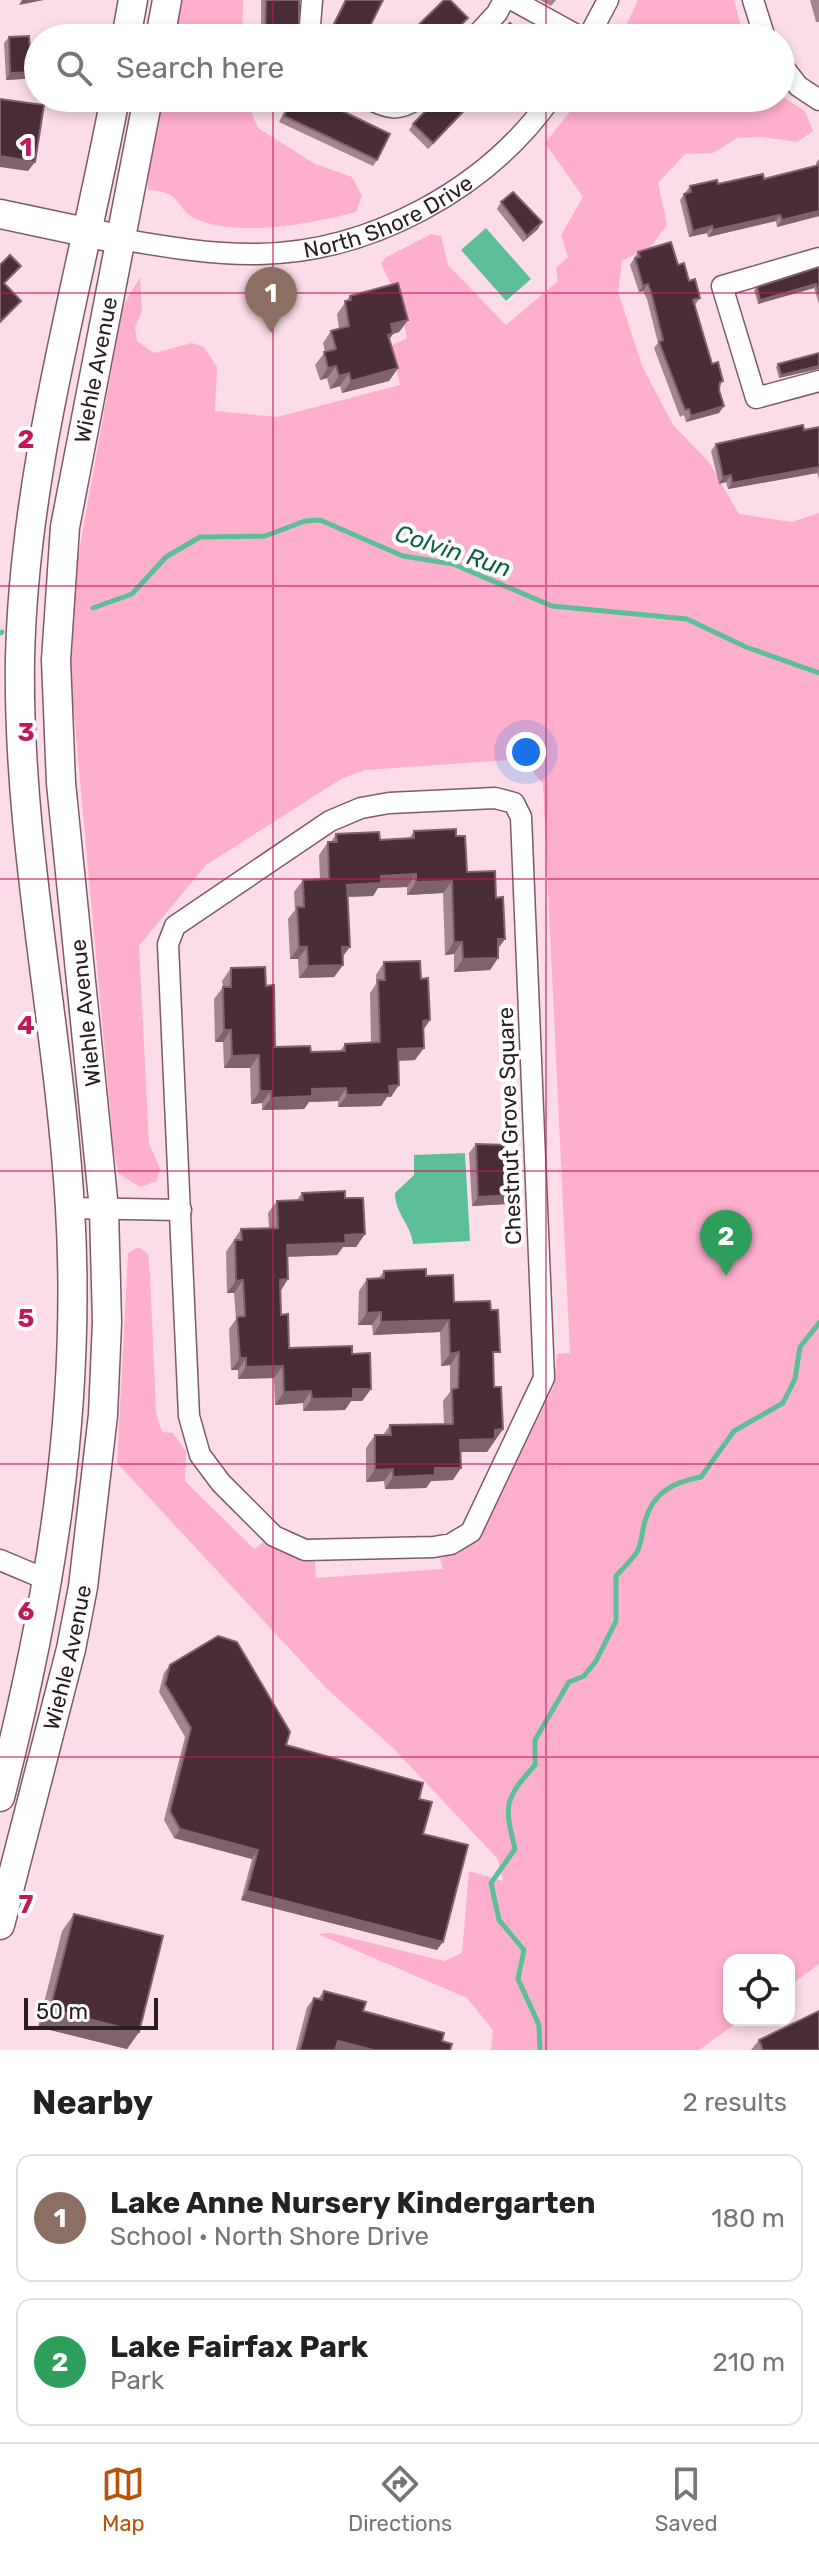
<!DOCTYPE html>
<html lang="en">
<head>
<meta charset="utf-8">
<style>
  body { margin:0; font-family:Rubik,sans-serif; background:#f2f2f2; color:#222 }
  .controls { position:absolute; right:24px; bottom:24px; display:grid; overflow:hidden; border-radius:16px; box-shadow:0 4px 12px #0003 }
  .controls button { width:72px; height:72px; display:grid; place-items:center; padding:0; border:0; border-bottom:2px solid #e0e0e0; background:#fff; color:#222; font:40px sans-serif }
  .scale { position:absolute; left:24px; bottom:20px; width:134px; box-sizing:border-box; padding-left:8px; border:4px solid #2b1d22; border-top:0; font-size:22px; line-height:28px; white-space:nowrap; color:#2b1d22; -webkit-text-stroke:6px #fff; paint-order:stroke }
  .you { position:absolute; left:526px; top:752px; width:28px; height:28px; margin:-20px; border:6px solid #fff; border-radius:50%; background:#1a73e8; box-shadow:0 0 0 12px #1a73e833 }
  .badge { display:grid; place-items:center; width:52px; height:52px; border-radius:50%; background:#b45309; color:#fff; font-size:26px; font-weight:700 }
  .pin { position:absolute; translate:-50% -66px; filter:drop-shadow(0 2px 4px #0008) }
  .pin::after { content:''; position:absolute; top:42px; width:28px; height:24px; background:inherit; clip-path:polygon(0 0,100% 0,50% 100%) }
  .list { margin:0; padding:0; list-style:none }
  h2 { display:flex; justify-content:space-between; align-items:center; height:104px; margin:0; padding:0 32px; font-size:34px }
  h2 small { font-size:26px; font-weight:400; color:#767676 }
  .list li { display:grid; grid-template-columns:52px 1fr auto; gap:24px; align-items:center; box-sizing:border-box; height:128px; margin:0 16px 16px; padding:0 16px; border:2px solid #e0e0e0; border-radius:16px }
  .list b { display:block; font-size:30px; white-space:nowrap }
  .list p { margin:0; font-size:26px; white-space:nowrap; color:#767676 }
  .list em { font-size:26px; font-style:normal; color:#767676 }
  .icon { flex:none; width:44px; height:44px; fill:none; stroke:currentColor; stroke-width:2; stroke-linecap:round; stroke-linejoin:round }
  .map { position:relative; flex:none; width:819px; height:2050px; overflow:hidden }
  .search { position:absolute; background:#fff; box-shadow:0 4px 12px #0003; left:24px; right:24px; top:24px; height:88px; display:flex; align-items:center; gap:20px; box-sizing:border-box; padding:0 28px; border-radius:44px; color:#767676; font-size:30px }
  .sheet { height:392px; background:#fff }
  nav { display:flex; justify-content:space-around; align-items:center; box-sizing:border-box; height:112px; border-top:2px solid #e0e0e0; background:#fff; font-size:22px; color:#767676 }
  nav a { display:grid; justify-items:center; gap:4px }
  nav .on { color:#b45309 }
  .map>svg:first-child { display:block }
  .green { fill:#feafce }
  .water { fill:#5dbf98 }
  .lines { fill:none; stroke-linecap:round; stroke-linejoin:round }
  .stream { stroke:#5dbf98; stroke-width:5 }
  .street-casing { stroke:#7c5b67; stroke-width:23 }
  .secondary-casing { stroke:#7c5b67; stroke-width:31 }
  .street { stroke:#fff; stroke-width:20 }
  .secondary { stroke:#fff; stroke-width:28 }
  .wall { fill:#a48490 }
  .shaded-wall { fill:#80626e }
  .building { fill:#4b2d39; stroke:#80626e; stroke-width:2 }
  .grid { fill:none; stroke:#c2185b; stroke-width:2; stroke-opacity:0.55 }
  .labels { text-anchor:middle; stroke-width:8; stroke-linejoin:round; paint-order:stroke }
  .street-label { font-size:22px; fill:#2b1d22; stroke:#fff }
  .water-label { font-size:24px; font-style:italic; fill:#125f45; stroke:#fff }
  .grid-label { font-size:26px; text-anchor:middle; font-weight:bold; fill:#c2185b; stroke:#fff; stroke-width:8; stroke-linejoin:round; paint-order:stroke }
</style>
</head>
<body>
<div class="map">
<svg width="819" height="2050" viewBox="0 0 819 2050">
  <rect width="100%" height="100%" fill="#fcdce8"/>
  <g class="green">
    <path d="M 180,0 L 243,0 L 242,38 L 172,38 Z"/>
    <path d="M 638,0 L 734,0 L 744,38 L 620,38 Z"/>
    <path d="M 781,96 L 805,111 L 813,131 L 797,142 L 762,137 L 737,138 L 713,153 L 685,154 L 658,183 L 667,225 L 651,246 L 622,261 L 618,292 L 643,368 L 673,425 L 709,462 L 739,514 L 792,522 L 819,513 L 819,1964 L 789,1986 L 789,1960 L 729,1960 L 729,2020 L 741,2020 L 699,2050 L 491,2050 L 493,2030 L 467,1998 L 318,1934 L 331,1933 L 444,1961 L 462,1953 L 469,1871 L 503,1881 L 498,1859 L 393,1748 L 326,1688 L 117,1463 L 128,1253 L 139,1247 L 148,1254 L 150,1274 L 156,1413 L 162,1432 L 173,1433 L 186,1451 L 185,1481 L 254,1549 L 263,1543 L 315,1562 L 316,1578 L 443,1569 L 440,1559 L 473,1542 L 489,1519 L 554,1386 L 557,1354 L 570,1353 L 543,784 L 523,759 L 365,770 L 341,779 L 206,865 L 139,946 L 149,1144 L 160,1168 L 157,1181 L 140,1187 L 119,1174 L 114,1153 L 70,671 L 76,568 L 123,306 L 140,277 L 142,311 L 135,327 L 137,341 L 154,353 L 192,343 L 204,347 L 217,367 L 215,411 L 277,417 L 400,385 L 391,346 L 407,338 L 399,300 L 381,264 L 385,258 L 431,234 L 441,236 L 448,265 L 506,325 L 558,281 L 556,268 L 568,257 L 561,235 L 583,197 L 545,143 L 581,98 Z"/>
    <path d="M 160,98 L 245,98 L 258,128 L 315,164 L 352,177 L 362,196 L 356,212 C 309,224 245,237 198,220 C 175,211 184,191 148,190 L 147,163 Z"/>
  </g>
  <g class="water">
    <path d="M 486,228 L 531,279 L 506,301 L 461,250 Z"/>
    <path d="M 465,1153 L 470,1241 L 413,1244 C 411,1224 395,1214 395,1193 L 414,1175 L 414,1155 Z"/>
  </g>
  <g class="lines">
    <g class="stream">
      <path d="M 93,608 L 132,594 L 166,557 L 200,537 L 265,536 L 305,521 L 320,520 L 403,556 L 453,564 L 552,606 L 687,619 L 746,647 L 819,673"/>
      <path d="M 0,633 L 2,632"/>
      <path d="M 540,2050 L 539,2025 L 518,1979 L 524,1950 L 499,1920 L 491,1883 L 515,1849 C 504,1804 504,1800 535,1765 L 535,1740 L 569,1682 L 584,1676 L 596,1661 L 616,1621 L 616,1576 C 622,1569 632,1560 637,1552 C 642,1543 642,1530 645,1521 C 653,1492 674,1482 701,1477 L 734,1431 L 783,1403 L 795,1379 L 800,1347 L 819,1323"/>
    </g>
    <g class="street-casing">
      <g id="street">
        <path d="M 513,0 L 582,38"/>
        <path d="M 753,0 L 765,38"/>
        <path d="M 309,38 L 312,0"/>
        <path d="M 474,38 L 497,13 L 504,0"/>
        <path d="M 588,38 L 608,0"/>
        <path d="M 781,64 L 798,86 L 819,100"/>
        <path d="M 367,98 C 388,109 398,112 419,98"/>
        <path id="s1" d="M 120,239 C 167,247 212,255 259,254 C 371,252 487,189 551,98"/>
        <path d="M 819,258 L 722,286 L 756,398 L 819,381"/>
        <path d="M 495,798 L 514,803 L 521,817 L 544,1378 L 471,1532 L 451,1544 L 434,1547 L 305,1550 L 274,1536 L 221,1483 L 200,1455 L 189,1416 L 168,944 L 175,926 L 330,821 L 361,808 L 389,803 Z"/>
        <path d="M 70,1208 L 181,1210"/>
        <path d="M 0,1560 L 50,1581"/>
      </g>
    </g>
    <g class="secondary-casing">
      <g id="secondary">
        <path d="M 126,38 L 133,0"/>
        <path d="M 160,38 L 167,0"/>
        <path d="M 0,214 L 104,236"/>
        <path d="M 0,1797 C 50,1602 82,1410 70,1208 C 59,1025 17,842 20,659 C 24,469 80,283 115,98"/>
        <path id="s2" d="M 0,1925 L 71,1649 L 83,1587 L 103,1415 L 107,1322 L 104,1209 L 61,783 L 56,660 L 65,527 L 148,98"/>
      </g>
    </g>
    <use href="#street" class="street"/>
    <use href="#secondary" class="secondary"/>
  </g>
  <g class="wall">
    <rect x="261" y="0" width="38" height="38"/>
    <path d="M 345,0 L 383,0 L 364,38 L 326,38 Z"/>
    <path d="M 540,0 L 556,0 L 551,6 Z"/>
    <path d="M 810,0 L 819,0 L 819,22 L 816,22 Z"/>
    <path d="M 9,37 L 30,49 L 38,49 L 38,78 L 6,80 L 4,43 Z"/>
    <path d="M 291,98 L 315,98 L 377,160 L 373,166 L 279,122 Z"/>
    <path d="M 477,98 L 428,149 L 409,130 L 413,124 Z"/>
    <path d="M 819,159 L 819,216 L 777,227 L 776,221 L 708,237 L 707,233 L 689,237 L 680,200 L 690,186 L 764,179 L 816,166 L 816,163 Z"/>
    <path d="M 501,202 L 538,229 L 523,242 L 497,209 Z"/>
    <path d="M 638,252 L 678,265 L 700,298 L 695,305 L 712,364 L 723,381 L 719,386 L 719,413 L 686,422 L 684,415 L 680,417 L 654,348 L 658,343 L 647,299 L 643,291 L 639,292 L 630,265 Z"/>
    <path d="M 819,267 L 819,304 L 814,288 L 758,304 L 754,290 L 757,287 Z"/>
    <path d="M 350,296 L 408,320 L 399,332 L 393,334 L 389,339 L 398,368 L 389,381 L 342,393 L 340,386 L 330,389 L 327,378 L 320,380 L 315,365 L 325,352 L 323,343 L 331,331 L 339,329 L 337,314 Z"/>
    <path d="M 819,353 L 779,378 L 776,367 L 778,364 Z"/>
    <path d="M 819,427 L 819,479 L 817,473 L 728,489 L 726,482 L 719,484 L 711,451 L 716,444 L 804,430 Z"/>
    <path d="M 414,831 L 456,836 L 467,872 L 496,898 L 505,939 L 498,949 L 498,958 L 490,970 L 454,972 L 454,954 L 445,955 L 443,893 L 407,895 L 407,887 L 378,888 L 373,896 L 348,897 L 343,965 L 334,977 L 299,978 L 298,959 L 290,959 L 288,919 L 295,910 L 294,892 L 303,880 L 320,879 L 319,855 L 328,842 L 331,842 L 336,834 L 380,840 L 409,839 Z"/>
    <path d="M 384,962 L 421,979 L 430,1020 L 423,1030 L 415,1060 L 399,1061 L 391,1097 L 387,1097 L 381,1106 L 338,1107 L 338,1101 L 309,1102 L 304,1109 L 262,1110 L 262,1103 L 251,1104 L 250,1068 L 224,1068 L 223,1042 L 215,1042 L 214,999 L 223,987 L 222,981 L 231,968 L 266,986 L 275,1047 L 311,1052 L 340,1051 L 345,1044 L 371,1043 L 370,993 L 376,984 L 376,975 Z"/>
    <path d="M 476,1144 L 507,1204 L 472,1206 L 469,1153 Z"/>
    <path d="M 302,1193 L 345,1198 L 365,1234 L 356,1247 L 343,1247 L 337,1255 L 287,1257 L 280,1291 L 281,1315 L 289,1348 L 352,1354 L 371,1389 L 362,1401 L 351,1401 L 345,1410 L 303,1411 L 303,1403 L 275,1405 L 274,1378 L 238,1379 L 238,1370 L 231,1370 L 229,1329 L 236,1319 L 234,1293 L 227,1293 L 226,1252 L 241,1229 L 269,1228 L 268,1213 L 277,1201 L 297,1200 Z"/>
    <path d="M 384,1271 L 426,1276 L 454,1302 L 493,1361 L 494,1387 L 503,1429 L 487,1452 L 461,1452 L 453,1480 L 431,1481 L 426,1488 L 385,1489 L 384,1481 L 366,1482 L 366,1448 L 375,1435 L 383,1435 L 390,1425 L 444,1424 L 443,1401 L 450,1392 L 450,1365 L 441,1366 L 440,1332 L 373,1335 L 372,1325 L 358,1325 L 359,1291 L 367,1279 L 378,1279 Z"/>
    <path d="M 170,1665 L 286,1745 L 419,1799 L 437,1950 L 241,1900 L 252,1859 L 174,1838 L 164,1820 L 185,1737 L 159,1692 L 164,1673 Z"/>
    <path d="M 74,1914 L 139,2032 L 127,2049 L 38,2027 L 62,1931 Z"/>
    <path d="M 324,1991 L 363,2011 L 442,2041 L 450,2050 L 296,2050 L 307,2007 L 314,1998 L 318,1999 Z"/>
    <path d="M 759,2040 L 819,2050 L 751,2050 Z"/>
  </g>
  <g class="shaded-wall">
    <path d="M 22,0 L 44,0 L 19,5 Z"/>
    <path d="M 38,72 L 38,78 L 6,80 L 10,73 Z"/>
    <path d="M 476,98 L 477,98 L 428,149 L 433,143 Z"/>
    <path d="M 0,156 L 35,162 L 28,171 L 0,167 Z"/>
    <path d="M 819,211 L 819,216 L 777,227 L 782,220 Z"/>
    <path d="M 780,215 L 776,221 L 708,237 L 713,230 Z"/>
    <path d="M 542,222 L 538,229 L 523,242 L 527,236 Z"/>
    <path d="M 712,226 L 707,233 L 689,237 L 693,231 Z"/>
    <path d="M 648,284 L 643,291 L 639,292 L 643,286 Z"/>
    <path d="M 816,284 L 814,288 L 758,304 L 760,300 Z"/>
    <path d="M 408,320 L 399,332 L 393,334 L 385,346 L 391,324 Z"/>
    <path d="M 336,366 L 327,378 L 320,380 L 328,368 Z"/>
    <path d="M 819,366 L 819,369 L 779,378 L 781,375 Z"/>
    <path d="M 398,368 L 389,381 L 342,393 L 351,381 Z"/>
    <path d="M 349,373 L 340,386 L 330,389 L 339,376 Z"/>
    <path d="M 724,406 L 719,413 L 686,422 L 691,416 Z"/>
    <path d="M 819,467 L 817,473 L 728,489 L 732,483 Z"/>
    <path d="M 731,475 L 726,482 L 719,484 L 723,477 Z"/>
    <path d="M 416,874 L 407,887 L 378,888 L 373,896 L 338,897 L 347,885 L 381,876 Z"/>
    <path d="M 452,881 L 443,893 L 407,895 L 416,882 Z"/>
    <path d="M 498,939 L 505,939 L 496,951 Z"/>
    <path d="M 454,942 L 462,942 L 454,954 L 445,955 Z"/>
    <path d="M 299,947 L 307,947 L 298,959 L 290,959 Z"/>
    <path d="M 342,947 L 350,947 L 341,959 Z"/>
    <path d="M 498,958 L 490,970 L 454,972 L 463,959 Z"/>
    <path d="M 343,965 L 334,977 L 299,978 L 308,966 Z"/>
    <path d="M 430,1020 L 421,1033 L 423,1021 Z"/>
    <path d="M 224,1030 L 231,1030 L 223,1042 L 215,1042 Z"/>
    <path d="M 424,1048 L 415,1060 L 390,1061 L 398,1049 Z"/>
    <path d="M 259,1055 L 250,1068 L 224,1068 L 232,1056 Z"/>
    <path d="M 399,1085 L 391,1097 L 387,1097 L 381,1106 L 338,1107 L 347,1095 L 389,1086 Z"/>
    <path d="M 346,1088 L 338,1101 L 309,1102 L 304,1109 L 262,1110 L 271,1098 L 312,1089 Z"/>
    <path d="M 260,1091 L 271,1091 L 262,1103 L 251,1104 Z"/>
    <path d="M 514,1195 L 507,1204 L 472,1206 L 478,1197 Z"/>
    <path d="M 365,1234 L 356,1247 L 343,1247 L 337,1255 L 278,1257 L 287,1245 L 345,1235 Z"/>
    <path d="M 288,1279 L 280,1292 L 280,1280 Z"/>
    <path d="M 243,1280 L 234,1293 L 227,1293 L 236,1281 Z"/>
    <path d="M 381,1312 L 372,1325 L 358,1325 L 367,1313 Z"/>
    <path d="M 449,1320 L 440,1332 L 373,1335 L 381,1322 Z"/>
    <path d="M 459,1352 L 450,1365 L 441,1366 L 450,1354 Z"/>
    <path d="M 240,1358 L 246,1358 L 238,1370 L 231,1370 Z"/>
    <path d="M 283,1366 L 274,1378 L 238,1379 L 246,1367 Z"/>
    <path d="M 353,1389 L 371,1389 L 362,1401 L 351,1401 L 345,1410 L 303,1411 L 312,1399 Z"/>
    <path d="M 311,1391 L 303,1403 L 275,1405 L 284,1392 Z"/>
    <path d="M 503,1429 L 487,1452 L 452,1452 L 460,1440 L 495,1430 Z"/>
    <path d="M 435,1468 L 461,1468 L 453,1480 L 431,1481 L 426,1488 L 385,1489 L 393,1477 Z"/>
    <path d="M 393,1469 L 384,1481 L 366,1482 L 375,1470 Z"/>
    <path d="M 180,1829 L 258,1850 L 252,1859 L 174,1838 Z"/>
    <path d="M 247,1891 L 443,1942 L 437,1950 L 241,1900 Z"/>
    <path d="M 50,2009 L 139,2032 L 127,2049 L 38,2027 Z"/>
    <path d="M 338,2041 L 373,2050 L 331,2050 Z"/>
  </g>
  <g class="building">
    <path d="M 266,0 L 299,0 L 299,38 L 265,38 Z"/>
    <path d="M 346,0 L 383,0 L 364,38 L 343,38 L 330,32 Z"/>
    <path d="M 444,0 L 450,0 L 468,18 L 448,38 L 405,38 Z"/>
    <path d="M 510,23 L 526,38 L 495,38 Z"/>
    <path d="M 29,36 L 30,49 L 38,49 L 38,72 L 10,73 L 9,37 Z"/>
    <path d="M 292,98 L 315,98 L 332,106 L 330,111 L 334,107 L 390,134 L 377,160 L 284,116 Z"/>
    <path d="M 438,98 L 476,98 L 433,143 L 413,124 Z"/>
    <path d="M 0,99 L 44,105 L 35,162 L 0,156 Z"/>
    <path d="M 819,165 L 819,211 L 782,220 L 780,215 L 713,230 L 712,226 L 693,231 L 684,194 L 691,192 L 690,186 L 717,180 L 718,184 L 763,174 L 764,179 Z"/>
    <path d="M 513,192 L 542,222 L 527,236 L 501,202 Z"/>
    <path d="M 671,242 L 678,265 L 684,263 L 689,281 L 695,279 L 700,298 L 693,300 L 712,364 L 718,362 L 723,381 L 720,382 L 719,390 L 724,406 L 691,416 L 689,409 L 685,410 L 659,342 L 663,340 L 651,292 L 648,284 L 643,286 L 635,258 L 640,257 L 638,252 Z"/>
    <path d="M 10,255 L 21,266 L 4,283 L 21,301 L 0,322 L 0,265 Z"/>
    <path d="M 819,267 L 819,293 L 816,284 L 760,300 L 757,287 Z"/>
    <path d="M 398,283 L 408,320 L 391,324 L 393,333 L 388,335 L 398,368 L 351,381 L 349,373 L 339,376 L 336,366 L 328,368 L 324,352 L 336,349 L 331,331 L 349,326 L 345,301 L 351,300 L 350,296 Z"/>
    <path d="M 819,353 L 819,366 L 781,375 L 778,364 Z"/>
    <path d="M 803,425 L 804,430 L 819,427 L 819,467 L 732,483 L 731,475 L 723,477 L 716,444 Z"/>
    <path d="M 456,829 L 456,836 L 465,836 L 467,872 L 495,871 L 496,898 L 503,897 L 505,939 L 498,939 L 498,958 L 463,959 L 462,942 L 454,942 L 452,881 L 416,882 L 416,874 L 381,876 L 381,883 L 347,885 L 350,947 L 342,947 L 343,965 L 308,966 L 307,947 L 299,947 L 297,907 L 304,907 L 303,880 L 329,879 L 328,842 L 337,842 L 336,834 L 379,832 L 380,840 L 414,838 L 414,831 Z"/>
    <path d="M 420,961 L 421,979 L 428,978 L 430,1020 L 423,1021 L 424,1048 L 398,1049 L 399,1085 L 389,1086 L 390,1094 L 347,1095 L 346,1088 L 312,1089 L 312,1096 L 271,1098 L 271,1091 L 260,1091 L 259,1055 L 232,1056 L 231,1030 L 224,1030 L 223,987 L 231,987 L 231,968 L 265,967 L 266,986 L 274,985 L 275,1047 L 310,1046 L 311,1052 L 345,1051 L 345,1044 L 380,1042 L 378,980 L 385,980 L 384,962 Z"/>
    <path d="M 476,1144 L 507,1145 L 508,1157 L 512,1156 L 514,1195 L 478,1197 Z"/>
    <path d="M 345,1191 L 345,1198 L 363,1198 L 365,1234 L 345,1235 L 346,1243 L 287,1245 L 288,1279 L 280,1280 L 281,1315 L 288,1314 L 289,1348 L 352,1346 L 352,1354 L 370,1353 L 371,1389 L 353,1389 L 353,1398 L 312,1399 L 311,1391 L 284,1392 L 283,1366 L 246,1367 L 246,1358 L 240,1358 L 237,1317 L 245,1316 L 243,1280 L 236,1281 L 235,1240 L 242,1240 L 241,1229 L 278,1228 L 277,1201 L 303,1200 L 302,1193 Z"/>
    <path d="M 426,1269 L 426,1276 L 453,1275 L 454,1302 L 490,1301 L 491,1310 L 498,1310 L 500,1352 L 493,1352 L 494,1387 L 501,1387 L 503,1429 L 495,1430 L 495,1439 L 460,1440 L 461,1468 L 435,1468 L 435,1475 L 393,1477 L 393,1469 L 375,1470 L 375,1435 L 391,1435 L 390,1425 L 453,1424 L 452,1389 L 458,1388 L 459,1352 L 450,1354 L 449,1320 L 381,1322 L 381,1312 L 367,1313 L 367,1279 L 384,1278 L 384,1271 Z"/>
    <path d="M 218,1636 L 237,1642 L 290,1732 L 286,1745 L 423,1783 L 419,1799 L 432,1802 L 423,1834 L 468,1845 L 443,1942 L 247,1891 L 258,1850 L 180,1829 L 170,1811 L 191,1728 L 165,1684 L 170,1665 Z"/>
    <path d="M 74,1914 L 163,1936 L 139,2032 L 50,2009 Z"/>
    <path d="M 324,1991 L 366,2002 L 363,2011 L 444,2033 L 442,2041 L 452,2044 L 450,2050 L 373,2050 L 338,2041 L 335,2050 L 300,2050 L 314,1998 L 322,2000 Z"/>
    <path d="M 819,2011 L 819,2050 L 763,2050 L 759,2040 Z"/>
  </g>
  <path class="grid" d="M 273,0 L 273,38M 546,0 L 546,38M 273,98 L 273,2050M 546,98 L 546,2050M 0,293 L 819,293M 0,586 L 819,586M 0,879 L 819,879M 0,1171 L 819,1171M 0,1464 L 819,1464M 0,1757 L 819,1757"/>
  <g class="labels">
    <g class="street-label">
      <text dy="8" stroke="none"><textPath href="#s1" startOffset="276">North Shore Drive</textPath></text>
      <text dy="8" stroke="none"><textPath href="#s2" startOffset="1572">Wiehle Avenue</textPath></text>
      <text transform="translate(85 1013) rotate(-96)" y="8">Wiehle Avenue</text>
      <text transform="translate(509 1126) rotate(-92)" y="8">Chestnut Grove Square</text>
      <text dy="8" stroke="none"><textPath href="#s2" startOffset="276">Wiehle Avenue</textPath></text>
    </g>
    <g class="water-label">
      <text transform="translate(453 551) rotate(18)" y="8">Colvin Run</text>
    </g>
  </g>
  <g class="grid-label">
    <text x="26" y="156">1</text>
    <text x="26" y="448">2</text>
    <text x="26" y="741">3</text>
    <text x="26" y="1034">4</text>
    <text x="26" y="1327">5</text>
    <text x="26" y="1620">6</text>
    <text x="26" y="1913">7</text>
  </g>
</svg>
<div class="controls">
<button><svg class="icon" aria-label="locate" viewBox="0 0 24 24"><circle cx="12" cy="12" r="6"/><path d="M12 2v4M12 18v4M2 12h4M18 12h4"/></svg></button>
</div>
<div class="scale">50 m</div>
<div class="you"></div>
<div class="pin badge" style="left:271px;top:333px;background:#8d6e63">1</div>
<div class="pin badge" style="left:726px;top:1276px;background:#2e9e5b">2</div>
<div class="search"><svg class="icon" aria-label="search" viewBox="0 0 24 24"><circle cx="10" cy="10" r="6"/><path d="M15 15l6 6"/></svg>Search here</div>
</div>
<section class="sheet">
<h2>Nearby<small>2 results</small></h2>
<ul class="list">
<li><span class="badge" style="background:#8d6e63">1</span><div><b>Lake Anne Nursery Kindergarten</b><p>School · North Shore Drive</p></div><em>180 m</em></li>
<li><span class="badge" style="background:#2e9e5b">2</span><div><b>Lake Fairfax Park</b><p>Park</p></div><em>210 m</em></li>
</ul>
</section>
<nav>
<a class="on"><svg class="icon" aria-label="map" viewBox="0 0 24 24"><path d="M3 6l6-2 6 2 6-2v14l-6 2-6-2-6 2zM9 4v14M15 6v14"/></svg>Map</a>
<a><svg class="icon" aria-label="directions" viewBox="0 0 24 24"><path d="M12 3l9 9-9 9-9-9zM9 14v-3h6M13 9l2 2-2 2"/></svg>Directions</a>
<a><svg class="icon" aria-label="saved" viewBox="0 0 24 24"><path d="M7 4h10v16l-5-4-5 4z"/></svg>Saved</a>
</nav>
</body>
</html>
